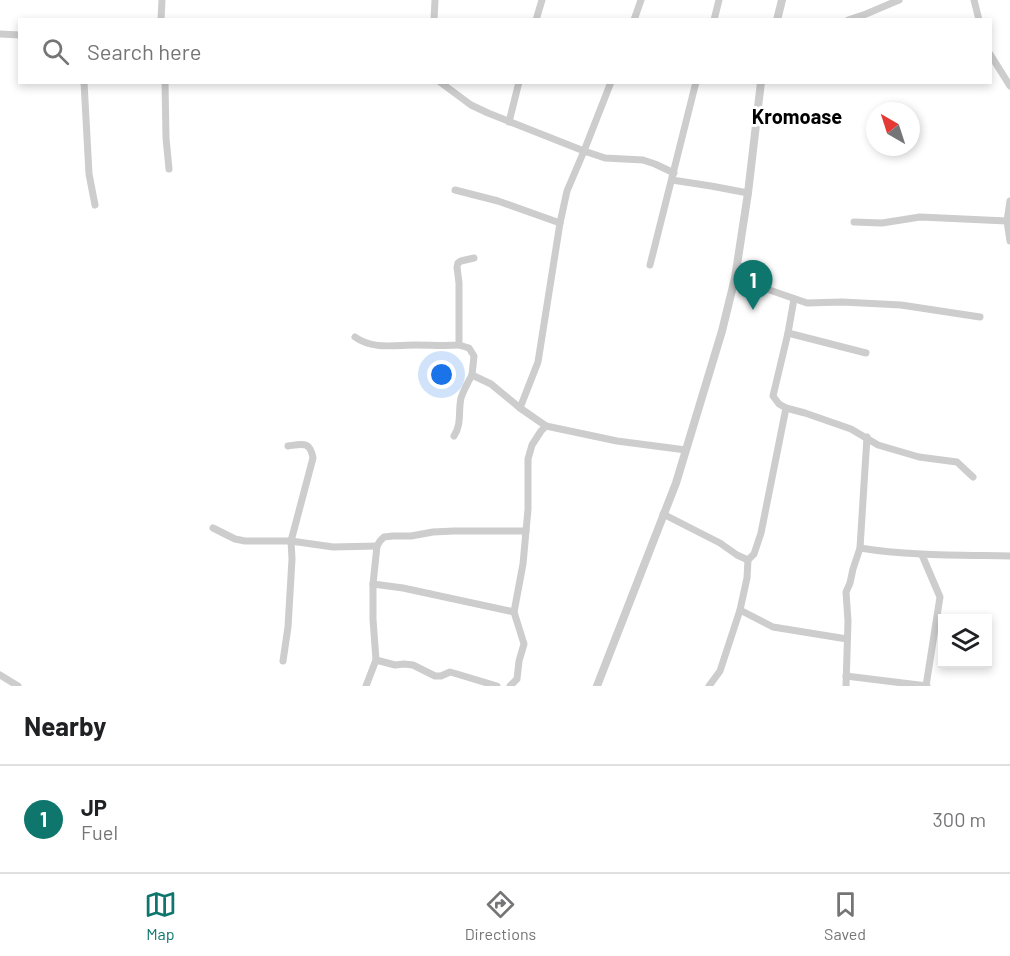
<!DOCTYPE html>
<html lang="en">
<head>
<meta charset="utf-8">
<style>
  body { margin:0; font-family:Barlow,sans-serif; background:#f6f6f6; color:#202124 }
  .controls { position:absolute; right:18px; bottom:18px; display:grid; overflow:hidden; border-radius:0px; box-shadow:0 3px 9px #0003 }
  .controls button { width:54px; height:54px; display:grid; place-items:center; padding:0; border:0; border-bottom:2px solid #e0e0e0; background:#fff; color:#202124; font:30px sans-serif }
  .compass { position:absolute; left:866px; top:102px; width:54px; height:54px; border-radius:50%; background:#fff; box-shadow:0 3px 9px #0003; rotate:321deg }
  .you { position:absolute; left:442px; top:375px; width:21px; height:21px; margin:-15px; border:4px solid #fff; border-radius:50%; background:#1a73e8; box-shadow:0 0 0 9px #1a73e833 }
  .badge { display:grid; place-items:center; width:39px; height:39px; border-radius:50%; background:#0f766e; color:#fff; font-size:20px; font-weight:700 }
  .pin { position:absolute; translate:-50% -50px; filter:drop-shadow(0 2px 3px #0008) }
  .pin::after { content:''; position:absolute; top:32px; width:21px; height:18px; background:inherit; clip-path:polygon(0 0,100% 0,50% 100%) }
  .list { margin:0; padding:0; list-style:none }
  h2 { display:flex; justify-content:space-between; align-items:center; height:78px; margin:0; padding:0 24px; font-size:26px }
  h2 small { font-size:20px; font-weight:400; color:#757577 }
  .list li { display:grid; grid-template-columns:39px 1fr auto; gap:18px; align-items:center; box-sizing:border-box; height:108px; padding:0 24px; border-top:2px solid #e0e0e0 }
  .list b { display:block; font-size:22px; white-space:nowrap }
  .list p { margin:0; font-size:20px; white-space:nowrap; color:#757577 }
  .list em { font-size:20px; font-style:normal; color:#757577 }
  .icon { flex:none; width:33px; height:33px; fill:none; stroke:currentColor; stroke-width:2; stroke-linecap:round; stroke-linejoin:round }
  .map { position:relative; flex:none; width:1010px; height:686px; overflow:hidden }
  .search { position:absolute; background:#fff; box-shadow:0 3px 9px #0003; left:18px; right:18px; top:18px; height:66px; display:flex; align-items:center; gap:15px; box-sizing:border-box; padding:0 21px; border-radius:0px; color:#757577; font-size:22px }
  .sheet { height:186px; background:#fff }
  nav { display:flex; justify-content:space-around; align-items:center; box-sizing:border-box; height:84px; border-top:2px solid #e0e0e0; background:#fff; font-size:16px; color:#757577 }
  nav a { display:grid; justify-items:center; gap:3px }
  nav .on { color:#0f766e }
  .map>svg:first-child { display:block }
  .lines { fill:none; stroke-linecap:round; stroke-linejoin:round }
  .minor { stroke:#cdcdcd; stroke-width:7 }
  .tertiary { stroke:#cdcdcd; stroke-width:8 }
  .labels { text-anchor:middle; stroke-width:6; stroke-linejoin:round; paint-order:stroke }
  .quarter-label { font-size:20px; font-weight:bold; fill:#000; stroke:#fff }
</style>
</head>
<body>
<div class="map">
<svg width="1010" height="686" viewBox="0 0 1010 686">
  <rect width="100%" height="100%" fill="#fff"/>
  <g class="lines">
    <g class="minor">
      <path d="M 974,0 L 979,20"/>
      <path d="M 161,20 L 162,0"/>
      <path d="M 434,20 L 435,0"/>
      <path d="M 536,20 L 542,0"/>
      <path d="M 634,20 L 641,0"/>
      <path d="M 714,20 L 719,0"/>
      <path d="M 848,20 L 866,14 L 899,0"/>
      <path d="M 0,34 L 20,35"/>
      <path d="M 990,54 L 1010,86"/>
      <path d="M 84,82 L 89,174 L 95,205"/>
      <path d="M 165,82 L 166,138 L 169,169"/>
      <path d="M 440,82 L 471,105 L 488,113 L 584,151 L 611,82"/>
      <path d="M 509,122 L 519,82"/>
      <path d="M 672,180 L 711,186 L 748,193"/>
      <path d="M 455,190 L 498,201 L 560,223"/>
      <path d="M 1010,201 L 1007,221 L 1010,241"/>
      <path d="M 854,222 L 882,223 L 920,217 L 1007,221"/>
      <path d="M 474,258 L 461,261 L 458,263 L 457,267 L 459,283 L 459,345 L 469,348 L 474,356 L 472,375 L 491,384 L 520,408 L 546,426 L 617,441 L 686,450"/>
      <path d="M 650,265 L 696,82"/>
      <path d="M 735,278 L 807,303 L 842,302 L 901,305 L 980,317"/>
      <path d="M 794,299 L 788,333 L 773,396 L 779,404 L 786,408 L 805,413 L 851,429 L 878,445 L 919,457 L 957,462 L 973,477"/>
      <path d="M 788,333 L 866,353"/>
      <path d="M 355,337 C 373,350 395,345 416,345 C 430,345 444,346 459,345"/>
      <path d="M 520,408 L 538,362 L 560,223 L 567,191 L 584,151 L 605,158 L 643,160 L 655,164 L 674,173"/>
      <path d="M 454,436 C 462,424 458,411 461,398 C 464,389 468,382 472,375"/>
      <path d="M 663,514 L 720,543 L 737,555 L 748,560"/>
      <path d="M 213,528 L 235,539 L 245,541 L 291,541 L 333,547 L 377,546"/>
      <path d="M 860,548 C 909,556 960,555 1010,556"/>
      <path d="M 922,555 L 940,597 L 926,686"/>
      <path d="M 373,584 L 403,588 L 514,612"/>
      <path d="M 740,610 L 773,627 L 847,639"/>
      <path d="M 376,660 L 395,665 L 404,664 L 413,665 L 435,676 L 441,676 L 450,672 L 457,674 L 497,686"/>
      <path d="M 283,661 L 288,627 L 292,559 L 291,541 L 313,458 C 310,441 303,444 288,446"/>
      <path d="M 0,675 L 18,686"/>
      <path d="M 846,676 L 927,686"/>
      <path d="M 366,686 L 376,660 L 373,619 L 373,584 L 377,546 L 380,541 L 384,537 L 393,536 L 411,536 L 433,532 L 454,531 L 526,531"/>
      <path d="M 510,686 L 517,679 L 519,661 L 524,644 L 514,612 L 523,564 L 528,509 L 528,459 L 532,445 L 541,431 L 546,426"/>
      <path d="M 709,686 L 720,671 L 740,610 L 747,578 L 748,560 L 754,554 L 761,533 L 786,408"/>
      <path d="M 846,686 L 848,621 L 846,592 L 850,583 L 853,569 L 860,548 L 867,437"/>
    </g>
    <g class="tertiary">
      <path d="M 777,20 L 782,0"/>
      <path d="M 597,686 L 676,483 L 722,331 L 735,278 L 748,193 L 761,82"/>
    </g>
  </g>
  <g class="labels">
    <g class="quarter-label">
      <text x="797" y="124">Kromoase</text>
    </g>
  </g>
</svg>
<div class="controls">
<button><svg class="icon" aria-label="layers" viewBox="0 0 24 24"><path d="M12 4l9 5-9 5-9-5zM3 14l9 5 9-5"/></svg></button>
</div>
<svg class="compass" viewBox="-18 -18 36 36"><path d="M0-13l5 13h-10z" fill="#e53935"/><path d="M0 13l5-13h-10z" fill="#757577"/></svg>
<div class="you"></div>
<div class="pin badge" style="left:753px;top:310px">1</div>
<div class="search"><svg class="icon" aria-label="search" viewBox="0 0 24 24"><circle cx="10" cy="10" r="6"/><path d="M15 15l6 6"/></svg>Search here</div>
</div>
<section class="sheet">
<h2>Nearby<small></small></h2>
<ul class="list">
<li><span class="badge">1</span><div><b>JP</b><p>Fuel</p></div><em>300 m</em></li>
</ul>
</section>
<nav>
<a class="on"><svg class="icon" aria-label="map" viewBox="0 0 24 24"><path d="M3 6l6-2 6 2 6-2v14l-6 2-6-2-6 2zM9 4v14M15 6v14"/></svg>Map</a>
<a><svg class="icon" aria-label="directions" viewBox="0 0 24 24"><path d="M12 3l9 9-9 9-9-9zM9 14v-3h6M13 9l2 2-2 2"/></svg>Directions</a>
<a><svg class="icon" aria-label="saved" viewBox="0 0 24 24"><path d="M7 4h10v16l-5-4-5 4z"/></svg>Saved</a>
</nav>
</body>
</html>
